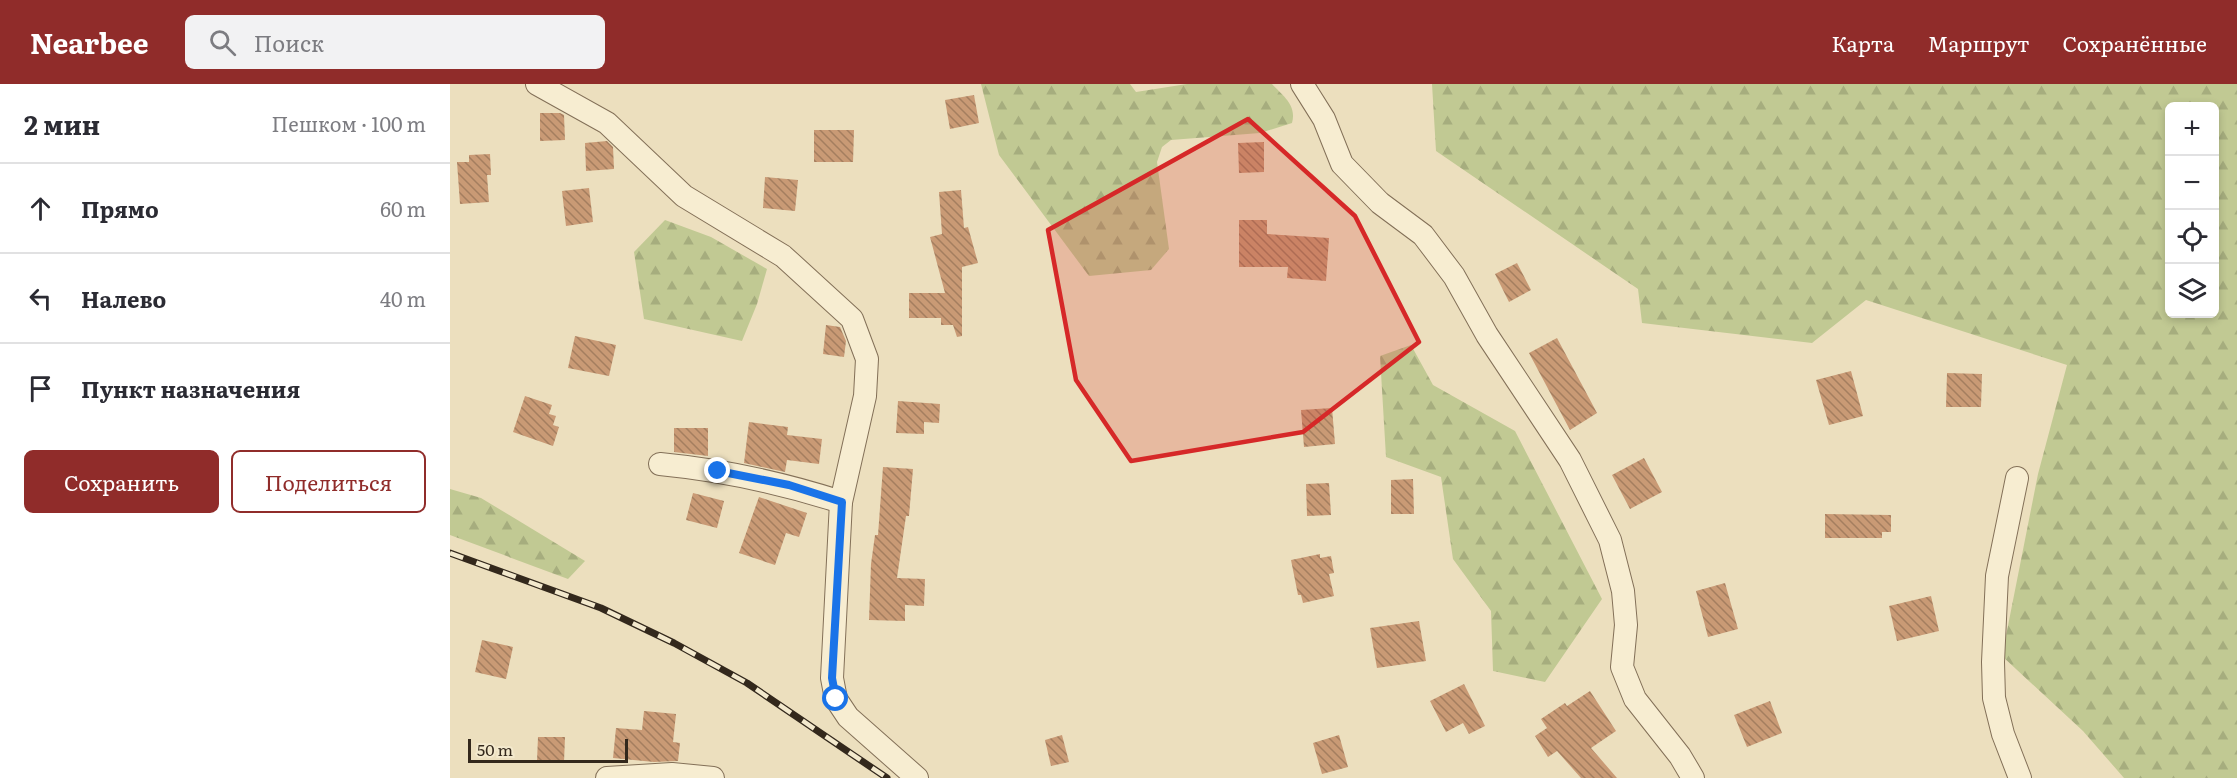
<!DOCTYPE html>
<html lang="ru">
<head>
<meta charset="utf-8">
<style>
  body { margin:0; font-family:Literata,serif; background:#f2f2f3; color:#2b2b33 }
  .controls { position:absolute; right:18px; top:18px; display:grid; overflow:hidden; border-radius:9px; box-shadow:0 3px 9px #0003 }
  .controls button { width:54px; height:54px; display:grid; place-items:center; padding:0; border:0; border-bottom:2px solid #e1e1e2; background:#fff; color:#2b2b33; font:30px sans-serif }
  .scale { position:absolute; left:18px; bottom:15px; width:160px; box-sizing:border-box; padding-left:6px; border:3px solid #33281c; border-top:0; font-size:16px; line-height:21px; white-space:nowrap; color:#33281c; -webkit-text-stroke:4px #f3e9cd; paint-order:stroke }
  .stop { position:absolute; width:18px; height:18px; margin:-14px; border:4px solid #1a73e8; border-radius:50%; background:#fff }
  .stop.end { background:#1a73e8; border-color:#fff; box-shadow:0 2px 6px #0008 }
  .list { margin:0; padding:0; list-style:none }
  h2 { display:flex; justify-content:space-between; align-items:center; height:78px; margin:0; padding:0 24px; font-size:26px }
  h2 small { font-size:20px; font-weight:400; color:#7c7c81 }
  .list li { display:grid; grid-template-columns:39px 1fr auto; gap:18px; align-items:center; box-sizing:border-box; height:90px; padding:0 24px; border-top:2px solid #e1e1e2 }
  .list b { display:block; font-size:22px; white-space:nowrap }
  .list em { font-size:20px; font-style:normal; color:#7c7c81 }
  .actions { display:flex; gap:12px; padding:18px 24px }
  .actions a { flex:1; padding:14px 0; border:2px solid #902c2a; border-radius:9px; text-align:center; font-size:21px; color:#902c2a }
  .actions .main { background:#902c2a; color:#fff }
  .icon { flex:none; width:33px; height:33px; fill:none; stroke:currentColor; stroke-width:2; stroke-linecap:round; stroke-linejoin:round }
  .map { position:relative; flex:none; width:1787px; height:694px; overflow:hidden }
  header { display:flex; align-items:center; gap:36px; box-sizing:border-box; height:84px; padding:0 30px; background:#902c2a; color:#fff }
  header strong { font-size:28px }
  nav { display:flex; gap:33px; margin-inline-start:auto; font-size:21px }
  .search { width:420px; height:54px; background:#f2f2f3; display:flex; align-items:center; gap:15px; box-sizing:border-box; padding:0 21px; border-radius:9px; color:#7c7c81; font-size:22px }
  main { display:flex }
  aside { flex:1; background:#fff }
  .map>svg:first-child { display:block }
  .forest { fill:url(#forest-firs); fill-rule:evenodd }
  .building { fill:url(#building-back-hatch) }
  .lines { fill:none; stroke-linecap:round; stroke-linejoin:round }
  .minor-casing { stroke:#837058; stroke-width:24 }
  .minor { stroke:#f7edd1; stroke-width:22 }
  .rail-casing { stroke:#33281c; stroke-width:7 }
  .rail { stroke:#f3e9cd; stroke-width:4.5; stroke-dasharray:14; stroke-linecap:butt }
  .route { stroke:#1a73e8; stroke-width:8 }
  .marked { fill:#d62828; fill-opacity:0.2; stroke:#d62828; stroke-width:4.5; stroke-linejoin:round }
</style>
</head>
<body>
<header>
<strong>Nearbee</strong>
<div class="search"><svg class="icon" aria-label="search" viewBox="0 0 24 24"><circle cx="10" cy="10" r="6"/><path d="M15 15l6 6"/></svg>Поиск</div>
<nav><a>Карта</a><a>Маршрут</a><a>Сохранённые</a></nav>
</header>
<main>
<aside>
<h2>2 мин<small>Пешком · 100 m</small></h2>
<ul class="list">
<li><svg class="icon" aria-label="ahead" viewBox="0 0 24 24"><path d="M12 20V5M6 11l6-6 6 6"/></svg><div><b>Прямо</b></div><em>60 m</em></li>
<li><svg class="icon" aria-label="left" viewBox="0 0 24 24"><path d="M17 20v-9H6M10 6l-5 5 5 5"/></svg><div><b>Налево</b></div><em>40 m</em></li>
<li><svg class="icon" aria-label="arrive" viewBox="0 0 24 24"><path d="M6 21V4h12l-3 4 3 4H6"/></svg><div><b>Пункт назначения</b></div></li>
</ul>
<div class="actions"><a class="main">Сохранить</a><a>Поделиться</a></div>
</aside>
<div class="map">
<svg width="1787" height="694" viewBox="0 0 1787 694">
  <defs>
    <pattern id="forest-firs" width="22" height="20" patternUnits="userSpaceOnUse" patternTransform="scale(1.5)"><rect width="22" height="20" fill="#c1c993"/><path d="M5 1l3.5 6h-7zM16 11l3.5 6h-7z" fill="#a6ad7e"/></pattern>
    <pattern id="building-back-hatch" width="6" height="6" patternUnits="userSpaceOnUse" patternTransform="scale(1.5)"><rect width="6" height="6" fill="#c99a75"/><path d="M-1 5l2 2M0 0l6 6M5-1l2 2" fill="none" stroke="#a47e5f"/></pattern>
  </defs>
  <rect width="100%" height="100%" fill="#ecdfbe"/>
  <g class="forest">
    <path d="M 531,0 L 680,0 L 686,8 L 737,0 L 822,0 C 833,12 847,21 842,39 L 810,49 L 721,56 L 712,63 L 707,78 L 719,165 L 701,186 L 639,192 L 549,71 Z"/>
    <path d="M 982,0 L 1787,0 L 1787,694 L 1674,694 L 1633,647 L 1552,572 L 1588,390 L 1617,281 L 1416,216 L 1362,259 L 1192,239 L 1188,205 L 986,67 ZM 1720,22 L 1764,22 L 1764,230 L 1720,230 Z"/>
    <path d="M 215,136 L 261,153 L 317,185 L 307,220 L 292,257 L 194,235 L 184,168 Z"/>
    <path d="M 961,261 L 983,301 L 1065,347 L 1152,515 L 1095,598 L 1043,587 L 1041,527 L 1003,475 L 991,393 L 936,373 L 930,272 Z"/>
    <path d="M 0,405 L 31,414 L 135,477 L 118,495 L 0,451 Z"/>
  </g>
  <g class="building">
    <path d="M 524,11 L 529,39 L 500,45 L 495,16 Z"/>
    <path d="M 90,29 L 110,29 L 114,31 L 115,56 L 90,57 Z"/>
    <path d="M 364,46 L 404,46 L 403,78 L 364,78 Z"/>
    <path d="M 157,57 L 163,63 L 164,85 L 136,87 L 135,59 Z"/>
    <path d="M 814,58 L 814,88 L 789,89 L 788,59 Z"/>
    <path d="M 40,70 L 41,91 L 37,91 L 39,118 L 10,120 L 7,78 L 19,78 L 19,71 Z"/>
    <path d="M 315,93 L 348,96 L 345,127 L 313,124 Z"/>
    <path d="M 139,104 L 143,138 L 116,142 L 112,107 Z"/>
    <path d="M 511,106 L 514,144 L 518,143 L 528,179 L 512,183 L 512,252 L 507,253 L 503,241 L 491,241 L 491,234 L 459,234 L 459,209 L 495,209 L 480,153 L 492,150 L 489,108 Z"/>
    <path d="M 789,136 L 817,136 L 817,150 L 879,154 L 876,197 L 837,194 L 838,183 L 789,183 Z"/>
    <path d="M 1067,179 L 1081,206 L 1059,218 L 1045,190 Z"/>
    <path d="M 376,241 L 390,243 L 396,257 L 394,273 L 373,270 Z"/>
    <path d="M 125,252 L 166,261 L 159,292 L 118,284 Z"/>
    <path d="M 1107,254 L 1147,329 L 1120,346 L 1079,269 Z"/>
    <path d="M 1401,287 L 1413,332 L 1379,341 L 1366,296 Z"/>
    <path d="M 1497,289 L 1532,290 L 1531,323 L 1496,323 Z"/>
    <path d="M 75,312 L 102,321 L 99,330 L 106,332 L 103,341 L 109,343 L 103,362 L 63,348 Z"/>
    <path d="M 448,317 L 490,320 L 489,339 L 474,338 L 474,350 L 446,349 Z"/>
    <path d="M 882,324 L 885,360 L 854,363 L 851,326 Z"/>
    <path d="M 299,338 L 338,343 L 337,351 L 372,355 L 369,380 L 337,376 L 335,388 L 294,379 Z"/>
    <path d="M 224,344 L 258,344 L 258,372 L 224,368 Z"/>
    <path d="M 1194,374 L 1212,408 L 1180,425 L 1162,391 Z"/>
    <path d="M 433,383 L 463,385 L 459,432 L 456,432 L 447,494 L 475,495 L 474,522 L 455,521 L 455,537 L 419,536 L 421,480 L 425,451 L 428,451 Z"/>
    <path d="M 963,395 L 964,430 L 941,430 L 941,396 Z"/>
    <path d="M 879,399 L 881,431 L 857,432 L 856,400 Z"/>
    <path d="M 243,409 L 274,417 L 267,444 L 236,436 Z"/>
    <path d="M 309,413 L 357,429 L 349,453 L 336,449 L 325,481 L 289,469 Z"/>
    <path d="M 1375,430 L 1441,431 L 1441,448 L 1432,448 L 1432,454 L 1375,454 Z"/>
    <path d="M 870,470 L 870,474 L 881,472 L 884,489 L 879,490 L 884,512 L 853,519 L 851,511 L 848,511 L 841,476 Z"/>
    <path d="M 1275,499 L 1288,545 L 1258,553 L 1246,507 Z"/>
    <path d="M 1481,512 L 1489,547 L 1447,557 L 1439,522 Z"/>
    <path d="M 969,537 L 976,577 L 927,584 L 920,544 Z"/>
    <path d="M 32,556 L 63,563 L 56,595 L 25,588 Z"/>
    <path d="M 1014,600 L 1035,642 L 1019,650 L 1013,639 L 996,648 L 980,617 Z"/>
    <path d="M 1140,607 L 1166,647 L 1141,664 L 1167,694 L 1131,694 L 1107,667 L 1098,673 L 1085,652 L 1097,644 L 1091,635 L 1115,619 L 1117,622 Z"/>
    <path d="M 1320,617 L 1332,649 L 1297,663 L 1284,631 Z"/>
    <path d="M 194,627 L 226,630 L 223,658 L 230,659 L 228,677 L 204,678 L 163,674 L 166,644 L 192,646 Z"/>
    <path d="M 612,651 L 619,678 L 601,682 L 595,656 Z"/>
    <path d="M 889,651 L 898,683 L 872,690 L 863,659 Z"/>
    <path d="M 88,653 L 115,653 L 114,678 L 87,677 Z"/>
  </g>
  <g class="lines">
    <g class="minor-casing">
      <g id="minor">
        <path d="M 87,0 L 157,39 L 234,112 L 333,172 L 402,235 L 417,275 L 415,312 L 391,418 L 382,594 L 386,615 L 398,633 L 467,694"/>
        <path d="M 852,0 L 874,35 L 892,80 L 930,119 L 973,151 L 1004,192 L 1037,251 L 1120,376 L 1160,456 L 1173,507 L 1176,541 L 1172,583 L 1185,615 L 1230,672 L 1243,694"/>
        <path d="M 210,380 C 272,386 332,399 391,418"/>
        <path d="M 1567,394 L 1547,492 L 1543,578 L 1544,614 L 1553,650 L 1570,694"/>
        <path d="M 157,694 L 222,690 L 263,694"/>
      </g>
    </g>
    <use href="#minor" class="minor"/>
    <g class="rail-casing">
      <path id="rail" d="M 0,469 L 151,524 L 224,559 L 297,599 L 437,694"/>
    </g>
    <use href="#rail" class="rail"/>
  </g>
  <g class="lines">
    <path class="route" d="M 268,387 L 339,401 L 392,418 L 382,594 L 386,615"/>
  </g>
  <path class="marked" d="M 798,35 L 905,132 L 969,258 L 853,348 L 681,377 L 626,296 L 598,146 Z"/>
</svg>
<div class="controls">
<button>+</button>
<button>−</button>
<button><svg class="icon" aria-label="locate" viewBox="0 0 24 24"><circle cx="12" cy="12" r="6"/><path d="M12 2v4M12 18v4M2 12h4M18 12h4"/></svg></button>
<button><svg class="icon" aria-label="layers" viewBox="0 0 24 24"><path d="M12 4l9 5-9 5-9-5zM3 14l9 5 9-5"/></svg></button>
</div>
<div class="scale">50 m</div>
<div class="stop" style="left:386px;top:615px"></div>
<div class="stop end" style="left:268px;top:387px"></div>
</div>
</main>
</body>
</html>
